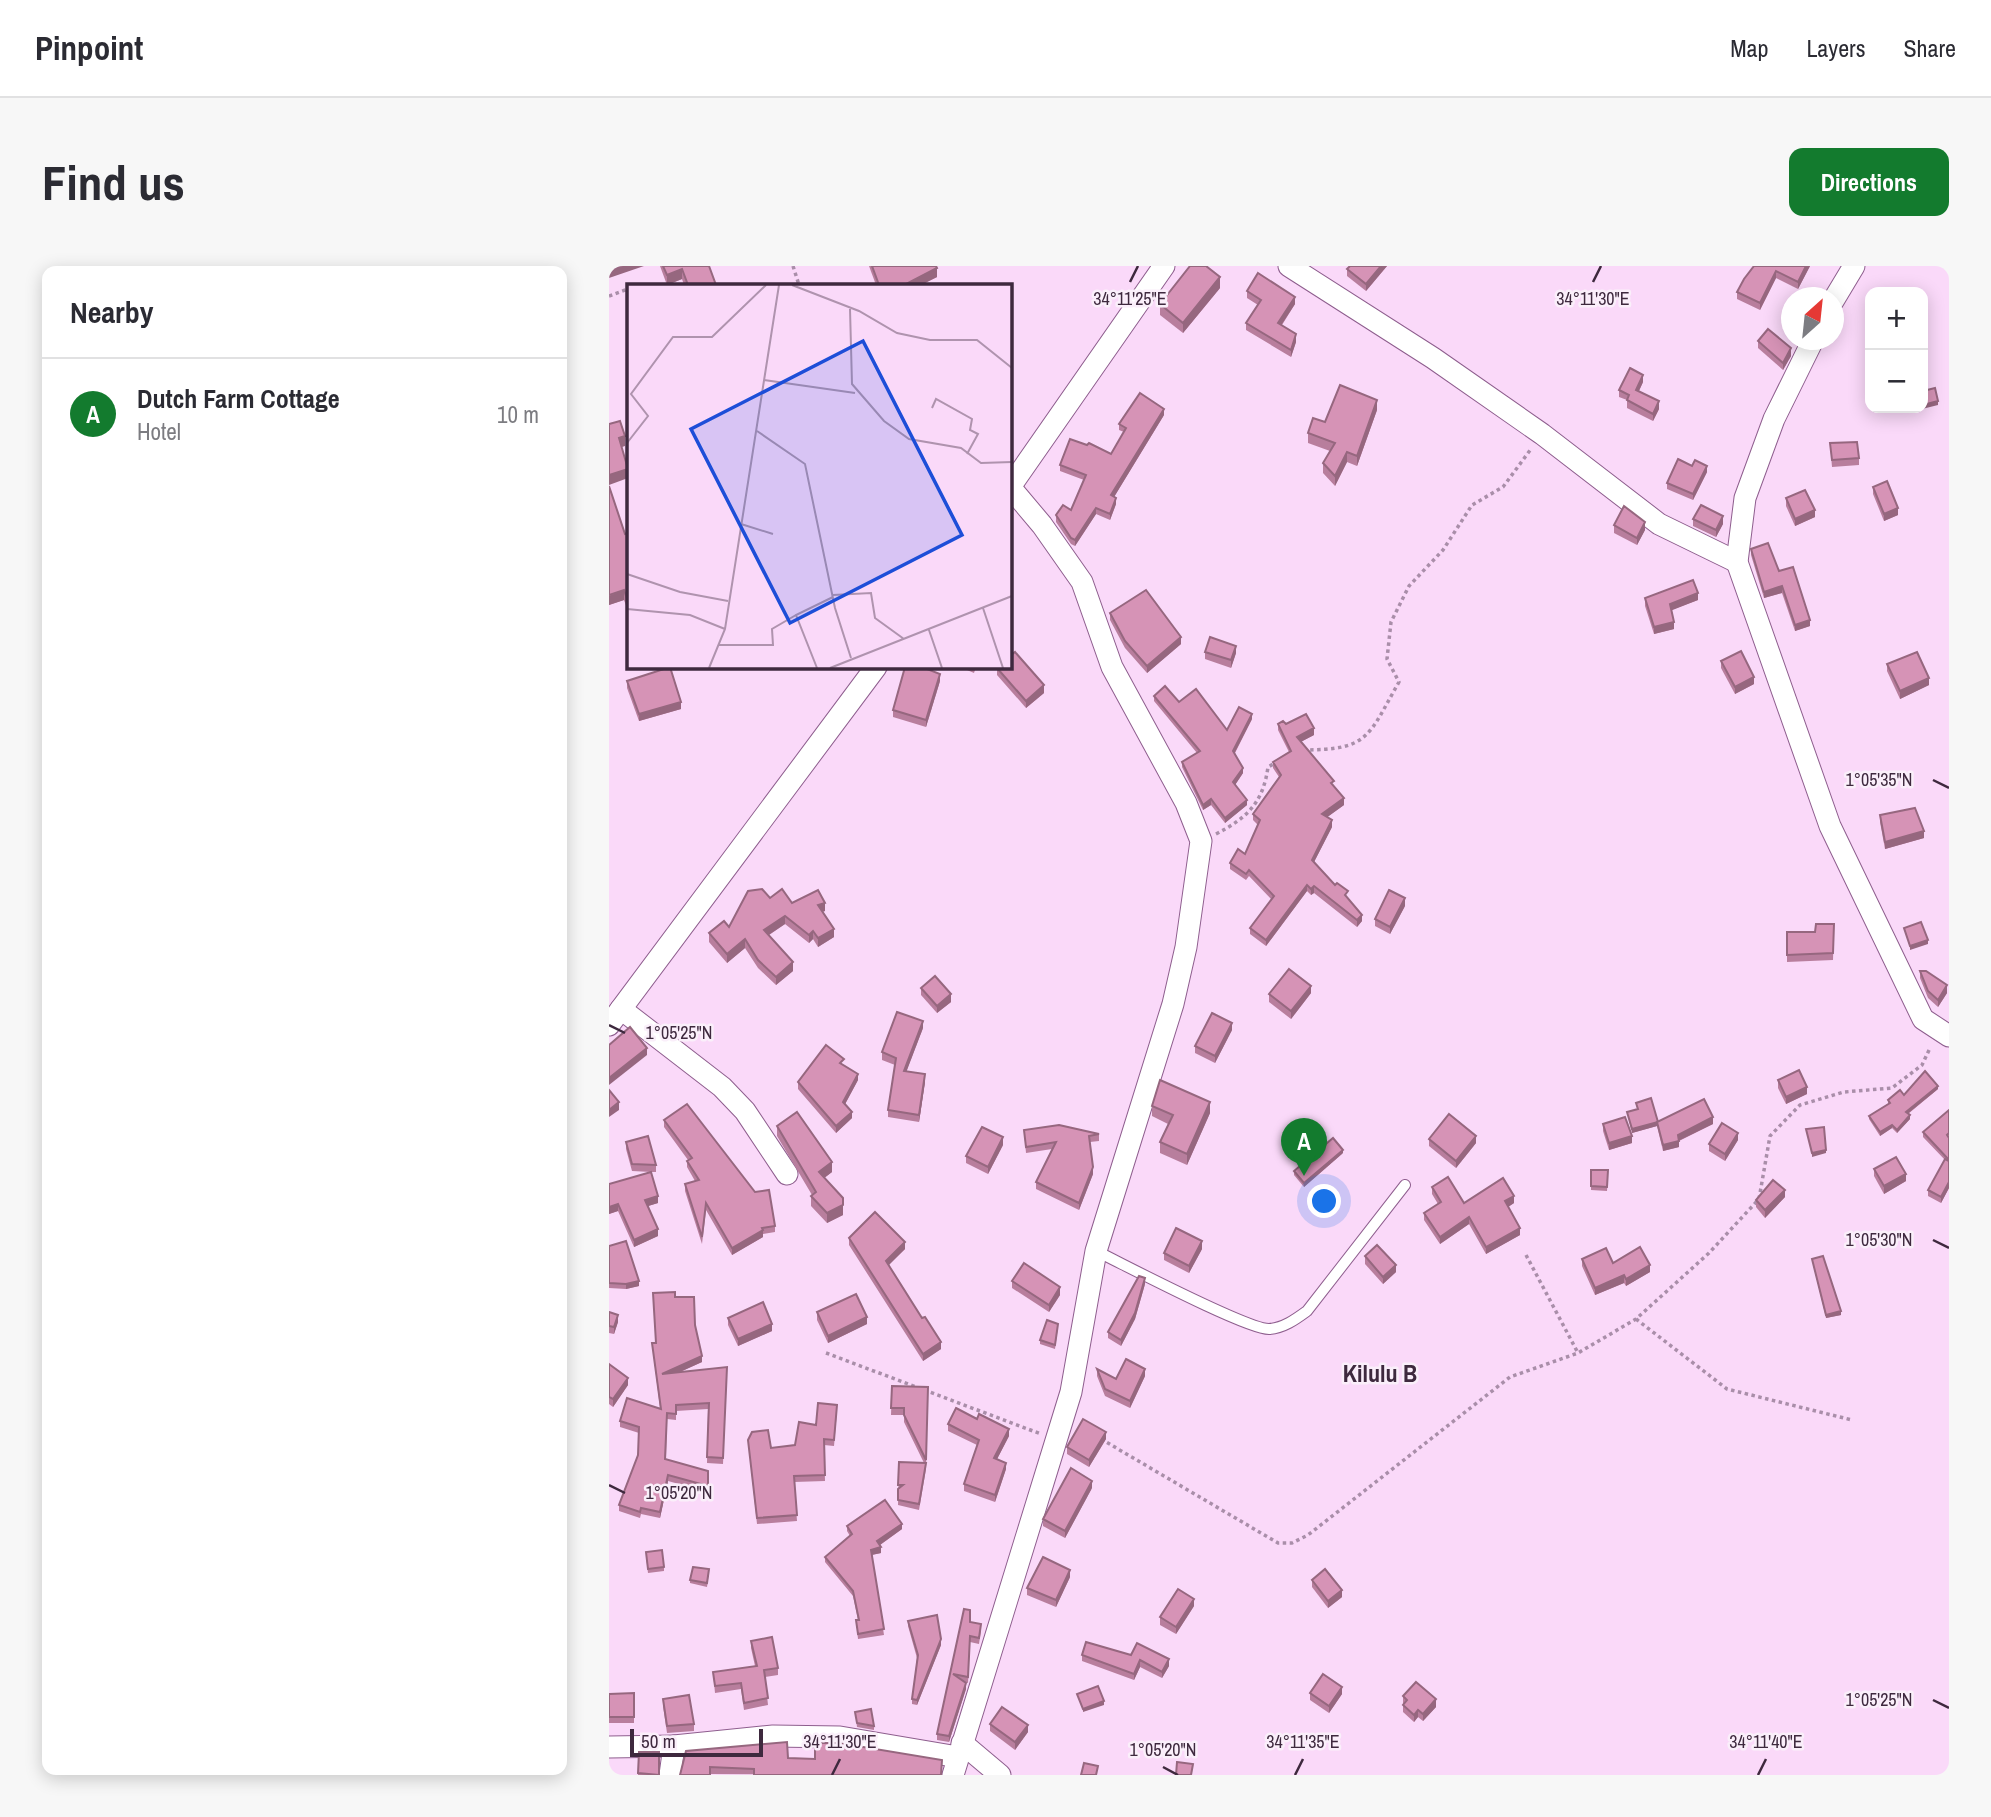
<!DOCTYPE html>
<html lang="en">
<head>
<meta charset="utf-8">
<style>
  body { margin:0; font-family:"Archivo Narrow",sans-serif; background:#f7f7f7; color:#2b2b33 }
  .controls { position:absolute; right:21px; top:21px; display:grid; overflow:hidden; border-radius:14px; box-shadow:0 4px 18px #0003 }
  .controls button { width:63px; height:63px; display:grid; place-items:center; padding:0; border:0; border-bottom:2px solid #e1e1e2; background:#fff; color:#2b2b33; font:35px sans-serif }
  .compass { position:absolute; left:1172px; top:21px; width:63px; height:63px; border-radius:50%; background:#fff; box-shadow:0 4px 18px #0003; rotate:27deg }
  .scale { position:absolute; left:21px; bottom:18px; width:133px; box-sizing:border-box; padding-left:7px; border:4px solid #3e293e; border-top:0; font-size:19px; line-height:24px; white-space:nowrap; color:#3e293e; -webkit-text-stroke:5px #faeffa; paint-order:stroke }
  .you { position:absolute; left:716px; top:936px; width:24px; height:24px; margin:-18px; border:5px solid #fff; border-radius:50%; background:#1a73e8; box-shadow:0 0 0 10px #1a73e833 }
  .badge { display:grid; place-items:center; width:46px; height:46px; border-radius:50%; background:#137b2e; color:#fff; font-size:23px; font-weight:700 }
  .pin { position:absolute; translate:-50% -58px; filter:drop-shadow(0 2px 4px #0008) }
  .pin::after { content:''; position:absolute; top:37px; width:24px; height:21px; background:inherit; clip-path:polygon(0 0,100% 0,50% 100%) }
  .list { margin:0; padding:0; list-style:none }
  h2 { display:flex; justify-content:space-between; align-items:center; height:91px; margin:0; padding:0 28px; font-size:30px }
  h2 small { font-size:23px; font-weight:400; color:#7c7c81 }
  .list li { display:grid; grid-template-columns:46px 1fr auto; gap:21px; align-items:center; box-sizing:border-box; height:112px; padding:0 28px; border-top:2px solid #e1e1e2 }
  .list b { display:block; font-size:26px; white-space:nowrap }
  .list p { margin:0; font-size:23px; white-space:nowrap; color:#7c7c81 }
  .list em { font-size:23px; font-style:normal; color:#7c7c81 }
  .map { position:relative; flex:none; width:1340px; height:1509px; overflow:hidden; border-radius:14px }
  header { display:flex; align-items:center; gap:42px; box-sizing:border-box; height:98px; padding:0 35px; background:#fff; border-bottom:2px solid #e1e1e2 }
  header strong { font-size:33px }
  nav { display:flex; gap:38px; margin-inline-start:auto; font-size:24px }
  .intro { display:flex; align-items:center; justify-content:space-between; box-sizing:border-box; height:168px; padding:0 42px }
  h1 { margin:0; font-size:49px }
  .button { padding:18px 32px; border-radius:14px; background:#137b2e; color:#fff; font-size:24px; font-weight:700 }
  main { display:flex; gap:42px; padding:0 42px }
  aside { flex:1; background:#fff; border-radius:14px; box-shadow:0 4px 18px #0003 }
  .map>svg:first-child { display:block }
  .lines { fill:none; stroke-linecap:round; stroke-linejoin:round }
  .lane-casing { stroke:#8e5e8e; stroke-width:12 }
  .street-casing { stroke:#8e5e8e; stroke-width:23 }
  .path { stroke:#a98ea9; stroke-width:3.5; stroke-dasharray:3.5 3.5; stroke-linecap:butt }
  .lane { stroke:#fff; stroke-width:10 }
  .street { stroke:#fff; stroke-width:21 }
  .wall { fill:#b87e9d }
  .shaded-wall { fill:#96677f }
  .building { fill:#d693b6; stroke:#96677f; stroke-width:2 }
  .ticks { fill:none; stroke:#3e293e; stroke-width:2.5 }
  .labels { text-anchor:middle; stroke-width:5; stroke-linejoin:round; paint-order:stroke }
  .quarter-label { font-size:24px; font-weight:bold; fill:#3e293e; stroke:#faeffa }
  .inset-road { fill:none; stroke:#af93ae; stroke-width:2 }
  .view { fill:#1d4ed8; fill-opacity:0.15; stroke:#1d4ed8; stroke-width:3.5 }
  .inset-edge { fill:none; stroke:#3e293e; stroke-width:3.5 }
  .ticks-label { font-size:18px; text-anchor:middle; fill:#3e293e; stroke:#faeffa; stroke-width:5; stroke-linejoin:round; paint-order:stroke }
</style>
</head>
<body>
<header>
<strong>Pinpoint</strong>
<nav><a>Map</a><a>Layers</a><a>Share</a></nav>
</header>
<div class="intro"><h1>Find us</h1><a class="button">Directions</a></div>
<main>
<aside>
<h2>Nearby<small></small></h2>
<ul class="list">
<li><span class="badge">A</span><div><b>Dutch Farm Cottage</b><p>Hotel</p></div><em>10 m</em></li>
</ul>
</aside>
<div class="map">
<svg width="1340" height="1509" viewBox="0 0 1340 1509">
  <rect width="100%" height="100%" fill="#fad9f9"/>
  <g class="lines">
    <g class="lane-casing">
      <path id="lane" d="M 487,985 C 516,999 637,1063 660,1063 C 675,1062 687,1053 698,1045 L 796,919"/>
    </g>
    <g class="street-casing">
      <g id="street">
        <path d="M 680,0 L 824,92 L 933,168 L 1050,258 L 1128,296"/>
        <path d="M 1224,35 L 1245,0"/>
        <path d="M 1204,74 L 1165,153 L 1136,232 L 1128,296 L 1221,560 L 1314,753 L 1340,770"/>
        <path d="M 401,221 L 555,0"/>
        <path d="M 12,743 L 113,821 L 136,845 L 178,908"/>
        <path d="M 0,759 L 267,401"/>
        <path d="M 353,1477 L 391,1509"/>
        <path d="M 0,1481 L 65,1480"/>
        <path d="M 61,1509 L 65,1480 L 164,1470 L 231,1471 L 349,1491"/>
        <path d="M 344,1509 L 462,1126 L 487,985 L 564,738 L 577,681 L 592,575 L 577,537 L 503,401 L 473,316 L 433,259 L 401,221"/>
      </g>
    </g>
    <g class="path">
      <path d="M 184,0 L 190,19"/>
      <path d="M 0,30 L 19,23"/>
      <path d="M 694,484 C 761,484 759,470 790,416 L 778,393 L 782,356 L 800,320 L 834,284 L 863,239 L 894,221 L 922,183"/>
      <path d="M 607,568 C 638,552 654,537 659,501 L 668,496"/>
      <path d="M 917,989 L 969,1087"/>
      <path d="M 1027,1053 L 1118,1123 L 1243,1154"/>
      <path d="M 217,1087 L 432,1168"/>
      <path d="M 492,1173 L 669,1277 L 683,1277 L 699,1269 L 901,1111 L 969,1087 L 1027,1053 L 1100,987 L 1150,933 L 1161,870 L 1191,839 L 1235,826 L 1283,822 L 1313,799 L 1321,782"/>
    </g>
    <use href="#lane" class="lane"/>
    <use href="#street" class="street"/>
  </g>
  <g class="wall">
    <path d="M 51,0 L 100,0 L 107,19 L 75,19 L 73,13 L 58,19 Z"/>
    <path d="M 260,0 L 327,0 L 328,11 L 312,19 L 267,19 Z"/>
    <path d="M 778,0 L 757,25 L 738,10 L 738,3 Z"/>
    <path d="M 1145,0 L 1201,0 L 1189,23 L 1167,12 L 1151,44 L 1128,33 L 1128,26 Z"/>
    <path d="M 611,22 L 574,67 L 551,49 L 551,38 Z"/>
    <path d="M 638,25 L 686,38 L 673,59 L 687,76 L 682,91 L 637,64 L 637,57 L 649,39 L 638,32 Z"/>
    <path d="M 1149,75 L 1182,90 L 1174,104 L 1149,82 Z"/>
    <path d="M 1034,116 L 1030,125 L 1050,143 L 1044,155 L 1018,142 L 1018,134 L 1010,131 L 1010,124 Z"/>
    <path d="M 768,144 L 748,200 L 738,196 L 726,220 L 714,207 L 714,197 L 721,185 L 699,177 L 699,167 L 716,156 Z"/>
    <path d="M 555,149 L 505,231 L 507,238 L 501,254 L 487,248 L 466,280 L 462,278 L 447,256 L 447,249 L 462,244 L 475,214 L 451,205 L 451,199 L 502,188 L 515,166 L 510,164 L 510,158 Z"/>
    <path d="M 1221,177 L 1250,192 L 1250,199 L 1223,201 Z"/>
    <path d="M 1083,200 L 1098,206 L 1084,234 L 1058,223 L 1058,217 Z"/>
    <path d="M 0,220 L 16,268 L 19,267 L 19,345 L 15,334 L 0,339 Z"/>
    <path d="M 1264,221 L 1289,249 L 1275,255 L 1264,228 Z"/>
    <path d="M 1177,232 L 1206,251 L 1186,260 L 1177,240 Z"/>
    <path d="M 1084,253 L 1114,258 L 1107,271 L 1084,260 Z"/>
    <path d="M 1005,259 L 1036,264 L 1028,279 L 1005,267 Z"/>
    <path d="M 1142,283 L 1170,305 L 1201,360 L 1186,365 L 1173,327 L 1155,332 L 1142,289 Z"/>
    <path d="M 1036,332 L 1089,334 L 1062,344 L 1065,363 L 1045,368 L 1036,340 Z"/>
    <path d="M 501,347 L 572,378 L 538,407 L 516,382 L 501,354 Z"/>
    <path d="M 596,386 L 627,387 L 622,402 L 596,393 Z"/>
    <path d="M 1112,395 L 1145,418 L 1126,428 L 1112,402 Z"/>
    <path d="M 1278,398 L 1320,419 L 1291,433 L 1278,405 Z"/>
    <path d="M 351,401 L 367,401 L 365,407 Z"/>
    <path d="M 388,402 L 435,427 L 417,442 L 388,409 Z"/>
    <path d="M 18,415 L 72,443 L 30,455 L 18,422 Z"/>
    <path d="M 331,415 L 317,461 L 284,451 L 284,444 Z"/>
    <path d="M 545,430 L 570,436 L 618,464 L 643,453 L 626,487 L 634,507 L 626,519 L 638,539 L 616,557 L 602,539 L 594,544 L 573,501 L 573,496 L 588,487 L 545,435 Z"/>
    <path d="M 669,458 L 677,458 L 705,469 L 691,476 L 725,520 L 735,539 L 718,551 L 723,561 L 705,596 L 738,632 L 753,655 L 748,661 L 705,627 L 702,629 L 698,625 L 657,680 L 641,668 L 641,662 L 663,634 L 640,610 L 637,614 L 621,603 L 621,597 L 636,588 L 649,559 L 644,554 L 644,548 L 670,511 L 664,502 L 664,496 L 680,486 L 669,464 Z"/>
    <path d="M 1271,549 L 1315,572 L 1276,583 L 1271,556 Z"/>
    <path d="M 161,632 L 183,637 L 216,645 L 213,646 L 225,671 L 209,681 L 204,673 L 200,677 L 176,658 L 160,669 L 184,705 L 167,719 L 149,702 L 136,682 L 118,697 L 100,676 L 100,667 L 120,661 Z"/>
    <path d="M 796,640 L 781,668 L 766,660 L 766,653 Z"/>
    <path d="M 1225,658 L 1224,694 L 1178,696 L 1178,666 L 1206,666 Z"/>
    <path d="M 1311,705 L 1338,727 L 1329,741 L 1319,732 L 1311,712 Z"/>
    <path d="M 312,722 L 342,736 L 328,747 L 312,729 Z"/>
    <path d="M 702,727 L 682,753 L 660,736 L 660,728 Z"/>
    <path d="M 314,762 L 297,806 L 316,816 L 310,856 L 279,851 L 279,844 L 286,799 L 273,794 L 273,786 Z"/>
    <path d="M 623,764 L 606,797 L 586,787 L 586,780 Z"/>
    <path d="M 235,799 L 249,814 L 236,838 L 243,852 L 227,867 L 189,823 L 189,816 Z"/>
    <path d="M 1169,814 L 1198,828 L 1177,838 L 1169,822 Z"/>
    <path d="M 1329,823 L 1299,848 L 1301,853 L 1288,867 L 1283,862 L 1271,870 L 1260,853 L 1260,850 L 1279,838 L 1279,834 L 1295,829 Z"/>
    <path d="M 1027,837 L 1049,855 L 1104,858 L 1070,875 L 1070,881 L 1054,885 L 1048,860 L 1023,867 L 1018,846 L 1028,843 Z"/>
    <path d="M 543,840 L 601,847 L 578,899 L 551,887 L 551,876 L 559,858 L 543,850 Z"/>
    <path d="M 1340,844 L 1340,922 L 1332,937 L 1319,930 L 1319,924 L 1336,894 L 1314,871 L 1314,866 Z"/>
    <path d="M 55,854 L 166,960 L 166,966 L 154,968 L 154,971 L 123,989 L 97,944 L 93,978 L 76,925 L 76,918 L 86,915 L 78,901 L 78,895 L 79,894 L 55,861 Z"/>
    <path d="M 994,858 L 1023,877 L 1000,884 L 994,865 Z"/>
    <path d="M 168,860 L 223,906 L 215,912 L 234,949 L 218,957 L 202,940 L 202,930 L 203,929 L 168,870 Z"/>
    <path d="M 415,864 L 490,868 L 490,875 L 481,876 L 484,908 L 470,944 L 427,923 L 427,916 L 443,883 L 417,887 Z"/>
    <path d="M 820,873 L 867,877 L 847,902 L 820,880 Z"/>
    <path d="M 1129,874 L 1116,895 L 1100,885 L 1100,878 Z"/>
    <path d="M 17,876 L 47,899 L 47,906 L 42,906 L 49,937 L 39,940 L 49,970 L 25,981 L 9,945 L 0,948 L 0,918 L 42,906 L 23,905 L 17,883 Z"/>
    <path d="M 394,879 L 379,908 L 357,897 L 357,890 Z"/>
    <path d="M 734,887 L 695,921 L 685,909 L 685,905 Z"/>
    <path d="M 1265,903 L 1297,915 L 1275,928 L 1265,910 Z"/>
    <path d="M 982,904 L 999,904 L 998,925 L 982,924 Z"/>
    <path d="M 823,921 L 855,937 L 905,937 L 899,941 L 911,969 L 877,988 L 860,958 L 831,978 L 815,954 L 815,947 L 829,938 L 823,928 Z"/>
    <path d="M 1176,931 L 1156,952 L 1147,941 L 1147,934 Z"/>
    <path d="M 240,972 L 296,983 L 279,999 L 332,1083 L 314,1095 L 240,979 Z"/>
    <path d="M 0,980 L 30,1020 L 17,1023 L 0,1022 Z"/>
    <path d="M 593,983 L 580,1007 L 555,994 L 555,987 Z"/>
    <path d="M 756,990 L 787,1006 L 774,1018 L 756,998 Z"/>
    <path d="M 973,993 L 1004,997 L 1041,1006 L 1017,1020 L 1015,1017 L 986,1029 L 973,1000 Z"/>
    <path d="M 1203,993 L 1232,1049 L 1217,1052 Z"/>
    <path d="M 403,1015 L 451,1029 L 440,1046 L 403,1022 Z"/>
    <path d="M 536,1018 L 526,1053 L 512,1080 L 499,1072 L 499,1066 Z"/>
    <path d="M 66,1031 L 86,1059 L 93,1096 L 71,1106 L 118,1101 L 114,1198 L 98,1197 L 99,1143 L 67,1145 L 67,1154 L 58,1153 L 57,1193 L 99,1205 L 99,1226 L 59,1215 L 51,1252 L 32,1248 L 31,1252 L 10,1245 L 10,1239 L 29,1189 L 30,1167 L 11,1161 L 11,1155 L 51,1142 L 43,1077 L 47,1077 Z"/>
    <path d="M 0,1046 L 9,1056 L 5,1068 L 0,1067 Z"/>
    <path d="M 208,1046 L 258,1058 L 219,1077 L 208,1054 Z"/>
    <path d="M 119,1052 L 163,1065 L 129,1080 L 119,1059 Z"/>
    <path d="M 449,1061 L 446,1083 L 431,1078 L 431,1074 Z"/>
    <path d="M 0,1098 L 19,1119 L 4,1141 L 0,1138 Z"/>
    <path d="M 488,1103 L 507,1113 L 536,1110 L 521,1142 L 496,1130 L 488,1110 Z"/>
    <path d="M 283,1120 L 319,1121 L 317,1203 L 310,1244 L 289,1239 L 290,1196 L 315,1197 L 295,1156 L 295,1149 L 282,1149 Z"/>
    <path d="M 228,1145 L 225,1180 L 215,1179 L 216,1215 L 185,1216 L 188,1255 L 148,1258 L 139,1174 L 162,1182 L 186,1179 L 207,1159 Z"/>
    <path d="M 339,1158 L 400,1170 L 388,1193 L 397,1203 L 386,1236 L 355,1225 L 355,1218 L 368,1179 L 339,1165 Z"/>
    <path d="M 497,1173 L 480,1201 L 458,1188 L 458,1181 Z"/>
    <path d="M 483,1222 L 456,1272 L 434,1260 L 434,1253 Z"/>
    <path d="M 238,1260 L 293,1263 L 271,1279 L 272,1287 L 263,1289 L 275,1369 L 249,1373 L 247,1354 L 249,1354 L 244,1330 L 216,1296 L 216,1291 L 241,1270 L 238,1265 Z"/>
    <path d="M 37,1290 L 55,1301 L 55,1305 L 39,1307 Z"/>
    <path d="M 100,1306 L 98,1321 L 81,1317 L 81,1314 Z"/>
    <path d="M 461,1311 L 447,1341 L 418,1329 L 418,1322 Z"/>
    <path d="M 703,1314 L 733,1331 L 719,1342 L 703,1321 Z"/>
    <path d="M 585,1340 L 567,1368 L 551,1359 L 551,1351 Z"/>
    <path d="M 299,1355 L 332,1379 L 308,1439 L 303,1438 L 303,1433 L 308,1392 L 299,1360 Z"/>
    <path d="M 361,1356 L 372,1364 L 370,1378 L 361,1376 L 359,1417 L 356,1416 L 357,1423 L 340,1476 L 328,1474 L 328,1468 Z"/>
    <path d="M 142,1375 L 169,1402 L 169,1409 L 156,1411 L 159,1439 L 135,1444 L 132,1423 L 106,1427 L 104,1406 L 146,1400 L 142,1382 Z"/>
    <path d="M 473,1389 L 522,1389 L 560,1400 L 553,1412 L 531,1401 L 525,1414 L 473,1395 Z"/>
    <path d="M 25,1427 L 25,1457 L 0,1457 L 0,1428 Z"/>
    <path d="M 701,1427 L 733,1428 L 720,1447 L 701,1434 Z"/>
    <path d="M 794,1430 L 827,1441 L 814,1455 L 809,1451 L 805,1456 L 794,1446 Z"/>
    <path d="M 54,1433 L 85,1458 L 85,1465 L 58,1467 L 54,1440 Z"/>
    <path d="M 246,1446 L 265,1460 L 265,1464 L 248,1461 Z"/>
    <path d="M 381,1458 L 419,1466 L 406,1484 L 381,1465 Z"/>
    <path d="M 77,1485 L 179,1492 L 332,1509 L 101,1508 Z"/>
    <path d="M 30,1486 L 50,1509 L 29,1509 Z"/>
  </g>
  <g class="shaded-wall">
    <path d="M 0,0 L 35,0 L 0,12 Z"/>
    <path d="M 772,0 L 778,0 L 757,25 L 757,18 Z"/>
    <path d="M 1197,0 L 1201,0 L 1189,23 L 1189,16 Z"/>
    <path d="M 328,2 L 328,11 L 312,19 L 297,19 L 297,18 Z"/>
    <path d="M 73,3 L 73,13 L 58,19 L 58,9 Z"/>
    <path d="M 1167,5 L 1167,12 L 1151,44 L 1151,37 Z"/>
    <path d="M 611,11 L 611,22 L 574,67 L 574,57 Z"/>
    <path d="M 686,31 L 686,38 L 669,64 L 669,57 Z"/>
    <path d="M 687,68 L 687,76 L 682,91 L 682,84 Z"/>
    <path d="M 1182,82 L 1182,90 L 1174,104 L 1174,97 Z"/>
    <path d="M 1034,109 L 1034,116 L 1027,131 L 1027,124 Z"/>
    <path d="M 768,134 L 768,144 L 748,200 L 748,190 Z"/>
    <path d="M 1050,135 L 1050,143 L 1044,155 L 1044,148 Z"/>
    <path d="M 1329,135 L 1329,139 L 1309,144 L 1309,142 L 1314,142 L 1314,139 Z"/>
    <path d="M 555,143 L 555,149 L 502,236 L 502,229 Z"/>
    <path d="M 16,170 L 16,180 L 10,182 L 10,172 Z"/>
    <path d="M 738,186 L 738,196 L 726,220 L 726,210 Z"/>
    <path d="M 1098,200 L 1098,206 L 1084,234 L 1084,228 Z"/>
    <path d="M 19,203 L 19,212 L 0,219 L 0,209 Z"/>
    <path d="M 507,232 L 507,238 L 501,254 L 501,248 Z"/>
    <path d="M 487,242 L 487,248 L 466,280 L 466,274 Z"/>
    <path d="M 1289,242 L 1289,249 L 1275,255 L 1275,248 Z"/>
    <path d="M 1206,244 L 1206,251 L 1186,260 L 1186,253 Z"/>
    <path d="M 1114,250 L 1114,258 L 1107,271 L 1107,264 Z"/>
    <path d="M 1036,256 L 1036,264 L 1028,279 L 1028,272 Z"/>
    <path d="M 1173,320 L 1173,327 L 1155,332 L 1155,326 Z"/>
    <path d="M 15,324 L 15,334 L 0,339 L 0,330 Z"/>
    <path d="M 1089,327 L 1089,334 L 1061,345 L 1061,338 Z"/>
    <path d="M 1201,354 L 1201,360 L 1186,365 L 1186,359 Z"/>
    <path d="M 1065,356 L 1065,363 L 1045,368 L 1045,361 Z"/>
    <path d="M 572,371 L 572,378 L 538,407 L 538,400 Z"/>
    <path d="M 627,380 L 627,387 L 622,402 L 622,394 Z"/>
    <path d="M 331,408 L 331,415 L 317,461 L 317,454 Z"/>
    <path d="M 1145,411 L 1145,418 L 1126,428 L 1126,421 Z"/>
    <path d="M 1320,412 L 1320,419 L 1291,433 L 1291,425 Z"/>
    <path d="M 435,419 L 435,427 L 417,442 L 417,435 Z"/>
    <path d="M 72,436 L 72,443 L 30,455 L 30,448 Z"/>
    <path d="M 643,448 L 643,453 L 624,490 L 624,485 Z"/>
    <path d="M 705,462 L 705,469 L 688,478 L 688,471 Z"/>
    <path d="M 634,502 L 634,507 L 624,522 L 624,516 Z"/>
    <path d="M 735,532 L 735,539 L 713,555 L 713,548 Z"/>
    <path d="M 602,533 L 602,539 L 594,544 L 594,539 Z"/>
    <path d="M 638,534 L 638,539 L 616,557 L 616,552 Z"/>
    <path d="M 723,554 L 723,561 L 703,600 L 703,594 Z"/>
    <path d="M 1315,565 L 1315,572 L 1276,583 L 1276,576 Z"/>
    <path d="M 698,619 L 698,625 L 657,680 L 657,674 Z"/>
    <path d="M 705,620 L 705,627 L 702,629 L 702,623 Z"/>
    <path d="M 796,632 L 796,640 L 781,668 L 781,661 Z"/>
    <path d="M 216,637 L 216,645 L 209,647 L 209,639 Z"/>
    <path d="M 753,649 L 753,655 L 748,661 L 748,654 Z"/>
    <path d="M 176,650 L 176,658 L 155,672 L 155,664 Z"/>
    <path d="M 225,663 L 225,671 L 209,681 L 209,672 Z"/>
    <path d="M 204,665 L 204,673 L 200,677 L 200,669 Z"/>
    <path d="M 136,673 L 136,682 L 118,697 L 118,688 Z"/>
    <path d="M 1319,674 L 1319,678 L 1301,684 L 1301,680 Z"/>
    <path d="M 184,696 L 184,705 L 167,719 L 167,711 Z"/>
    <path d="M 1338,719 L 1338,727 L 1329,741 L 1329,734 Z"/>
    <path d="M 702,720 L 702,727 L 682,753 L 682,745 Z"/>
    <path d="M 342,728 L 342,736 L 328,747 L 328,740 Z"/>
    <path d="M 314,755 L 314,762 L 295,812 L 295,805 Z"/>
    <path d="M 623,757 L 623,764 L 606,797 L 606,790 Z"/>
    <path d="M 38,782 L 38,789 L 0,819 L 0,812 Z"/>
    <path d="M 249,808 L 249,814 L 234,842 L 234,836 Z"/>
    <path d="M 316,808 L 316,816 L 310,856 L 310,849 Z"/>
    <path d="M 1329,820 L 1329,823 L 1297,849 L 1297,846 Z"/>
    <path d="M 1198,821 L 1198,828 L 1177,838 L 1177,831 Z"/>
    <path d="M 10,836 L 10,844 L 0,851 L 0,844 Z"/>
    <path d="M 601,836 L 601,847 L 578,899 L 578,888 Z"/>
    <path d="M 243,846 L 243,852 L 227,867 L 227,860 Z"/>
    <path d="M 1301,849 L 1301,853 L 1288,867 L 1288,864 Z"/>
    <path d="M 1104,851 L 1104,858 L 1069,875 L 1069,869 Z"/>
    <path d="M 1048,856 L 1048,860 L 1023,867 L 1023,863 Z"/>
    <path d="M 1283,859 L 1283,862 L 1271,870 L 1271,866 Z"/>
    <path d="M 1129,867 L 1129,874 L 1116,895 L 1116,888 Z"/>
    <path d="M 867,870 L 867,877 L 847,902 L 847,895 Z"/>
    <path d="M 1023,870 L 1023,877 L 1000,884 L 1000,877 Z"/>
    <path d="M 394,871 L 394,879 L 379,908 L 379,901 Z"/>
    <path d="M 1070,875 L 1070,881 L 1054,885 L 1054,879 Z"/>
    <path d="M 734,884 L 734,887 L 695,921 L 695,917 Z"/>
    <path d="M 1217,884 L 1217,887 L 1203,891 L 1203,887 Z"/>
    <path d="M 223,896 L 223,906 L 210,916 L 210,906 Z"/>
    <path d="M 484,901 L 484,908 L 470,944 L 470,937 Z"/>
    <path d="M 1297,908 L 1297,915 L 1275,928 L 1275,920 Z"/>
    <path d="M 1340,916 L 1340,922 L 1332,937 L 1332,931 Z"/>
    <path d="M 1176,924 L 1176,931 L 1156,952 L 1156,944 Z"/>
    <path d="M 49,930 L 49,937 L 36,941 L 36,934 Z"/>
    <path d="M 905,930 L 905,937 L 896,943 L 896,935 Z"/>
    <path d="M 9,938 L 9,945 L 0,948 L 0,941 Z"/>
    <path d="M 234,939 L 234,949 L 218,957 L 218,947 Z"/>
    <path d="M 860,951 L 860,958 L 831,978 L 831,971 Z"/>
    <path d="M 911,962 L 911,969 L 877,988 L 877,981 Z"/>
    <path d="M 49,963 L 49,970 L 25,981 L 25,974 Z"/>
    <path d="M 154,964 L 154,971 L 123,989 L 123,982 Z"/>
    <path d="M 593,975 L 593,983 L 580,1007 L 580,1000 Z"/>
    <path d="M 296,976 L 296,983 L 277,1002 L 277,995 Z"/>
    <path d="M 787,999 L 787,1006 L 774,1018 L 774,1011 Z"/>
    <path d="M 1041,999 L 1041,1006 L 1017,1020 L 1017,1013 Z"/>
    <path d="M 1015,1009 L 1015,1017 L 986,1029 L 986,1022 Z"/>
    <path d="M 536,1012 L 536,1018 L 526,1053 L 512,1080 L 512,1074 Z"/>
    <path d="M 30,1015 L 30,1020 L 17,1023 L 17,1018 Z"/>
    <path d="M 451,1021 L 451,1029 L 440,1046 L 440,1039 Z"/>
    <path d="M 1232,1045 L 1232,1049 L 1217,1052 L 1217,1049 Z"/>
    <path d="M 9,1049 L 9,1056 L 5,1068 L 5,1061 Z"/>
    <path d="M 258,1051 L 258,1058 L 219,1077 L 219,1070 Z"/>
    <path d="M 163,1058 L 163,1065 L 129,1080 L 129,1073 Z"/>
    <path d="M 332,1076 L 332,1083 L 314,1095 L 314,1088 Z"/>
    <path d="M 93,1090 L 93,1096 L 53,1114 L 53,1108 Z"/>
    <path d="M 536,1103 L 536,1110 L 521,1142 L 521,1135 Z"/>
    <path d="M 19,1112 L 19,1119 L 4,1141 L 4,1133 Z"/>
    <path d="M 400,1163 L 400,1170 L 385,1199 L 385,1192 Z"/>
    <path d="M 497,1166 L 497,1173 L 480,1201 L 480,1194 Z"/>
    <path d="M 397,1197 L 397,1203 L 386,1236 L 386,1229 Z"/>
    <path d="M 59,1209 L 59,1215 L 51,1252 L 51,1246 Z"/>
    <path d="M 483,1215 L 483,1222 L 456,1272 L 456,1265 Z"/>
    <path d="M 293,1258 L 293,1263 L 268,1281 L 268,1275 Z"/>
    <path d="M 272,1281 L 272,1287 L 262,1289 L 262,1284 Z"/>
    <path d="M 461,1304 L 461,1311 L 447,1341 L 447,1334 Z"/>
    <path d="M 733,1324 L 733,1331 L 719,1342 L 719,1335 Z"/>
    <path d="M 585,1333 L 585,1340 L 567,1368 L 567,1361 Z"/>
    <path d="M 332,1373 L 332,1379 L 308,1439 L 308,1434 Z"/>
    <path d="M 560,1393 L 560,1400 L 553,1412 L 553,1406 Z"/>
    <path d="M 531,1394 L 531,1401 L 525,1414 L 525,1408 Z"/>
    <path d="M 357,1417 L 357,1423 L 340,1476 L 340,1470 Z"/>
    <path d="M 733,1421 L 733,1428 L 720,1447 L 720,1440 Z"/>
    <path d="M 827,1433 L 827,1441 L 814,1455 L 814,1448 Z"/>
    <path d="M 495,1435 L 495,1439 L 474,1446 L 474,1443 Z"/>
    <path d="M 809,1444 L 809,1451 L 805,1456 L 805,1449 Z"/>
    <path d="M 419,1459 L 419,1466 L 406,1484 L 406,1476 Z"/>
  </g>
  <g class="building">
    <path d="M 54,0 L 100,0 L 107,19 L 79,19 L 73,3 L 58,9 Z"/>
    <path d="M 263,0 L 327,0 L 328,2 L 297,18 L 298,19 L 270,19 Z"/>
    <path d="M 581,0 L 597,0 L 611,11 L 574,57 L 551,38 Z"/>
    <path d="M 741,0 L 772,0 L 757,18 L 738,3 Z"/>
    <path d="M 1145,0 L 1197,0 L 1189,16 L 1167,5 L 1151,37 L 1128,26 L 1135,13 Z"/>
    <path d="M 649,7 L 686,31 L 669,57 L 687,68 L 682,84 L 637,57 L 652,34 L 638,25 Z"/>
    <path d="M 1159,63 L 1182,82 L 1174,97 L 1149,75 Z"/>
    <path d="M 1021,102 L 1034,109 L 1027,124 L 1050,135 L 1044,148 L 1018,134 L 1020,129 L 1010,124 Z"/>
    <path d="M 731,119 L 768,134 L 748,190 L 738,186 L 726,210 L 714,197 L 726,177 L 699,167 L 704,152 L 716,156 Z"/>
    <path d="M 1326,122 L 1329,135 L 1314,139 L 1314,125 Z"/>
    <path d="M 531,127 L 555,143 L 502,229 L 507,232 L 501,248 L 487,242 L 466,274 L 462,272 L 447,249 L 454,239 L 462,244 L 477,209 L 451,199 L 461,173 L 478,179 L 480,177 L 502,188 L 517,162 L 510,158 Z"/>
    <path d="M 11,155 L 16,170 L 10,172 L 19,203 L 0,209 L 0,158 Z"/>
    <path d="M 1248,176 L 1250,192 L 1223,194 L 1221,177 Z"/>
    <path d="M 1069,193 L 1083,200 L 1086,194 L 1098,200 L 1084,228 L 1058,217 Z"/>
    <path d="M 1278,215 L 1289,242 L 1275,248 L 1264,221 Z"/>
    <path d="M 0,220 L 16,268 L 19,267 L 19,336 L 15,324 L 0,329 Z"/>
    <path d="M 1196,224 L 1206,244 L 1186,253 L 1177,232 Z"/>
    <path d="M 1092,239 L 1114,250 L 1107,264 L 1084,253 Z"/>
    <path d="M 1015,240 L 1036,256 L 1028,272 L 1005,259 Z"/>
    <path d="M 1159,277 L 1170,305 L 1184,301 L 1201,354 L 1186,359 L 1173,320 L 1155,326 L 1142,283 Z"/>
    <path d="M 1084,314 L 1089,327 L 1061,338 L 1065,356 L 1045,361 L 1036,332 Z"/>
    <path d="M 537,324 L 572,371 L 538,400 L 516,375 L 501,347 Z"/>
    <path d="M 601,371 L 627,380 L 622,394 L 596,386 Z"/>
    <path d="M 1132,385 L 1145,411 L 1126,421 L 1112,395 Z"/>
    <path d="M 406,386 L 435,419 L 417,435 L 388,402 L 401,401 L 401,390 Z"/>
    <path d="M 1308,386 L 1320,412 L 1291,425 L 1278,398 Z"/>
    <path d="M 61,401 L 72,436 L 30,448 L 18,415 Z"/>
    <path d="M 296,401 L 313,401 L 331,408 L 317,454 L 284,444 Z"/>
    <path d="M 556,420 L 570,436 L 587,423 L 618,464 L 630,441 L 643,448 L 624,485 L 634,502 L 624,516 L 638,534 L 616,552 L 602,533 L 594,539 L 573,496 L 591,485 L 545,430 Z"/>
    <path d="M 697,448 L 705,462 L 688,471 L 725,515 L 722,517 L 735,532 L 713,548 L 723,554 L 703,594 L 726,619 L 728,617 L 739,625 L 736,629 L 753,649 L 748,654 L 705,620 L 702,623 L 698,619 L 657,674 L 641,662 L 665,630 L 640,604 L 637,608 L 621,597 L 629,583 L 636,588 L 651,554 L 644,548 L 672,509 L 664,496 L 682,485 L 669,458 L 674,455 L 677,458 Z"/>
    <path d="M 1306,542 L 1315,565 L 1276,576 L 1271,549 Z"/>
    <path d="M 153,623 L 161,632 L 173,623 L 183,637 L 209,624 L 216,637 L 209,639 L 225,663 L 209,672 L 204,665 L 200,669 L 176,650 L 155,664 L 184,696 L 167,711 L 149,694 L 136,673 L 118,688 L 100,667 L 115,655 L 120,661 L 139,625 Z"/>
    <path d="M 780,624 L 796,632 L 781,661 L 766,653 Z"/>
    <path d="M 1312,656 L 1319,674 L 1301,680 L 1295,662 Z"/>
    <path d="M 1207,658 L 1225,658 L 1224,687 L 1178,689 L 1178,666 L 1206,666 Z"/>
    <path d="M 680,703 L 702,720 L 682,745 L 660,728 Z"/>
    <path d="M 1311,705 L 1317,705 L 1338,719 L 1329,734 L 1319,725 Z"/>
    <path d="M 326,710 L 342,728 L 328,740 L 312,722 Z"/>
    <path d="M 288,746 L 314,755 L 295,805 L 316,808 L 310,849 L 279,844 L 287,792 L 273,786 Z"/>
    <path d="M 603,747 L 623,757 L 606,790 L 586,780 Z"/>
    <path d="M 21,761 L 38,782 L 0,812 L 0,779 Z"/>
    <path d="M 217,779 L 235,793 L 231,797 L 249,808 L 234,836 L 243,846 L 227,860 L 189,816 Z"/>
    <path d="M 1190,804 L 1198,821 L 1177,831 L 1169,814 Z"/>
    <path d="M 1316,805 L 1329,820 L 1297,846 L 1301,849 L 1288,864 L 1283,859 L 1271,866 L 1260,850 L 1281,837 L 1279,834 L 1291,824 L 1295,829 Z"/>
    <path d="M 551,814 L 601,836 L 578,888 L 551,876 L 564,849 L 543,840 Z"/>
    <path d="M 0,824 L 10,836 L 0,844 Z"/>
    <path d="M 1042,832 L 1049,856 L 1023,863 L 1018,846 L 1029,843 L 1027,837 Z"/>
    <path d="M 1095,833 L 1104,851 L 1069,869 L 1070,875 L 1054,879 L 1048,856 Z"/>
    <path d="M 78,838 L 146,926 L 160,924 L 166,960 L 153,962 L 154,964 L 123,982 L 97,937 L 93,971 L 76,918 L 90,914 L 78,895 L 83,892 L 55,854 Z"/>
    <path d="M 1340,844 L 1340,867 L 1338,869 L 1340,872 L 1340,894 L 1314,866 Z"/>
    <path d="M 188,846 L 223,896 L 210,906 L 234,932 L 234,939 L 218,947 L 202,930 L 207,926 L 168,860 Z"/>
    <path d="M 840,848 L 867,870 L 847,895 L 820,873 Z"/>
    <path d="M 1016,851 L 1023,870 L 1000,877 L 994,858 Z"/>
    <path d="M 1113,857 L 1129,867 L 1116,888 L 1100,878 Z"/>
    <path d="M 450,859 L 490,868 L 480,870 L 484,901 L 470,937 L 427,916 L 447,876 L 417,881 L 415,864 Z"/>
    <path d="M 373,861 L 394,871 L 379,901 L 357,890 Z"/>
    <path d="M 1215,861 L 1217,884 L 1203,887 L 1197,863 Z"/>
    <path d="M 39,870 L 47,899 L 23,898 L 17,876 Z"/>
    <path d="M 724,872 L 734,884 L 695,917 L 685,905 Z"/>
    <path d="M 1287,891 L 1297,908 L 1275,920 L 1265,903 Z"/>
    <path d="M 1336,893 L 1340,895 L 1340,916 L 1332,931 L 1319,924 Z"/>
    <path d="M 982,904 L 999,904 L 998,921 L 982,920 Z"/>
    <path d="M 42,906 L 49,930 L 36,934 L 49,963 L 25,974 L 9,938 L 0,941 L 0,918 Z"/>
    <path d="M 839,911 L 855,937 L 894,912 L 905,930 L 896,935 L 911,962 L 877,981 L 860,951 L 831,971 L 815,947 L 832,936 L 823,921 Z"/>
    <path d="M 1164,914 L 1176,924 L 1156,944 L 1147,934 Z"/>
    <path d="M 266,946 L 296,976 L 277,995 L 313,1052 L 316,1051 L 332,1076 L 314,1088 L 240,972 Z"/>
    <path d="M 567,962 L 593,975 L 580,1000 L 555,987 Z"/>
    <path d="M 17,975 L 30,1015 L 17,1018 L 0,1017 L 0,980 Z"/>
    <path d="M 768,979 L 787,999 L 774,1011 L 756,990 Z"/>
    <path d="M 1031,981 L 1041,999 L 1017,1013 L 1015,1009 L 986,1022 L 973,993 L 997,982 L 1004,997 Z"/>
    <path d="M 1214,990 L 1232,1045 L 1217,1049 L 1203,993 Z"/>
    <path d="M 415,997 L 451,1021 L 440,1039 L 403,1015 Z"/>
    <path d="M 530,1010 L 536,1012 L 526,1047 L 512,1074 L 499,1066 Z"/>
    <path d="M 66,1026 L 66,1031 L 85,1031 L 86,1059 L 93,1090 L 53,1108 L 118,1101 L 114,1192 L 98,1191 L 100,1137 L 67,1139 L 67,1148 L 58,1147 L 56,1193 L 99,1205 L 99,1220 L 59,1209 L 51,1246 L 32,1242 L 31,1246 L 10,1239 L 29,1189 L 30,1161 L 11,1155 L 18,1132 L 52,1143 L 43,1077 L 47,1077 L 44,1027 Z"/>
    <path d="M 247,1028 L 258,1051 L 219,1070 L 208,1046 Z"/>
    <path d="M 154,1036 L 163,1058 L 129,1073 L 119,1052 Z"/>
    <path d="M 0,1046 L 9,1049 L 5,1061 L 0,1060 Z"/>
    <path d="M 438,1054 L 449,1058 L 446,1079 L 431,1074 Z"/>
    <path d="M 517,1093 L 536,1103 L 521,1135 L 496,1123 L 488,1103 L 507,1113 Z"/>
    <path d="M 0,1098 L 19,1112 L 4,1133 L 0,1131 Z"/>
    <path d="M 283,1120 L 319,1121 L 317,1194 L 295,1149 L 295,1142 L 282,1142 Z"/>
    <path d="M 209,1137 L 228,1139 L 225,1174 L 215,1173 L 216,1209 L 185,1210 L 188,1249 L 148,1252 L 139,1174 L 143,1166 L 159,1164 L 162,1182 L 186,1179 L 190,1156 L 207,1159 Z"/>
    <path d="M 347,1142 L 368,1153 L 370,1148 L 400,1163 L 385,1192 L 397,1197 L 386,1229 L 355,1218 L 370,1174 L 339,1158 Z"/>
    <path d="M 474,1153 L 497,1166 L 480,1194 L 458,1181 Z"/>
    <path d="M 290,1196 L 317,1197 L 310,1238 L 289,1234 L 289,1223 L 294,1219 L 289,1219 Z"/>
    <path d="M 462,1202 L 483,1215 L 456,1265 L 434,1253 Z"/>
    <path d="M 276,1234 L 293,1258 L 268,1275 L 272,1281 L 262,1284 L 275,1363 L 249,1368 L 247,1354 L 250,1354 L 244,1325 L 216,1291 L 243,1268 L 238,1260 Z"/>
    <path d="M 53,1284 L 55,1301 L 39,1303 L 37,1286 Z"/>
    <path d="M 434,1291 L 461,1304 L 447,1334 L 418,1322 Z"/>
    <path d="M 84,1301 L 100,1303 L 98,1317 L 81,1314 Z"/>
    <path d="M 716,1303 L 733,1324 L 719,1335 L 703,1314 Z"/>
    <path d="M 569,1323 L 585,1333 L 567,1361 L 551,1351 Z"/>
    <path d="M 355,1343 L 361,1344 L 361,1356 L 372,1358 L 370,1372 L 361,1370 L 359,1411 L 344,1408 L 357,1417 L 340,1470 L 328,1468 Z"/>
    <path d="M 328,1349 L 332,1373 L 308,1434 L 303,1433 L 309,1389 L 299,1355 Z"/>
    <path d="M 163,1371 L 169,1402 L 155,1404 L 159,1432 L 135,1437 L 132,1417 L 106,1420 L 104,1406 L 148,1400 L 142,1375 Z"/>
    <path d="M 477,1376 L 522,1389 L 528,1377 L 560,1393 L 553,1406 L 531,1394 L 525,1408 L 473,1389 Z"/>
    <path d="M 714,1408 L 733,1421 L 720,1440 L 701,1427 Z"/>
    <path d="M 807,1416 L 827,1433 L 814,1448 L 809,1444 L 805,1449 L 794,1439 L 798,1434 L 794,1430 Z"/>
    <path d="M 489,1420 L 495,1435 L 474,1443 L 468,1428 Z"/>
    <path d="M 25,1427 L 25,1451 L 0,1451 L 0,1428 Z"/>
    <path d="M 80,1429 L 85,1458 L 58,1460 L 54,1433 Z"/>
    <path d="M 393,1441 L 419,1459 L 406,1476 L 381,1458 Z"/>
    <path d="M 262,1443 L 265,1460 L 248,1457 L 246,1446 Z"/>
    <path d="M 178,1476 L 179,1492 L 206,1493 L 206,1477 L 230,1477 L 333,1494 L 332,1509 L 145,1509 L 145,1503 L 101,1501 L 101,1509 L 71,1509 L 77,1485 Z"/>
    <path d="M 30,1486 L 50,1486 L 50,1509 L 29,1507 Z"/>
    <path d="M 568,1496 L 584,1498 L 582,1509 L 567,1509 Z"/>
    <path d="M 475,1497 L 489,1500 L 487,1509 L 472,1509 Z"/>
  </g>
  <path class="ticks" d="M 521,16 L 529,0M 984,16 L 992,0M 1324,514 L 1340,522M 0,759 L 16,767M 1324,974 L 1340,982M 0,1219 L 16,1227M 1324,1434 L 1340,1442M 554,1501 L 569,1509M 223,1509 L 231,1493M 686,1509 L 694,1493M 1149,1509 L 1157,1493"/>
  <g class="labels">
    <g class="quarter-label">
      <text x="771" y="1116">Kilulu B</text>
    </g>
  </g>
  <g transform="translate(18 18)">
    <rect width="385" height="385" fill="#fad9f9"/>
    <path class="inset-road" d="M 165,1 L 232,27 L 270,49 L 303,56 L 350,56 L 385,84M 223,25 L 225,100 L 257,137 L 282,155 L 334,164 L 354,179 L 385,178M 137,96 L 228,109M 305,124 L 309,115 L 345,135 L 343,146 L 351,150 L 340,170M 130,147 L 178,180 L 208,324 L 224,374M 0,159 L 21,132 L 4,110 L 46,53 L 85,53 L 139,1M 114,240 L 146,250M 0,290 L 53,308 L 101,317M 206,311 L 244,309 L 248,334 L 277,355M 356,324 L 376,384M 0,325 L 63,331 L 98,345M 302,346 L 315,384M 91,361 L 146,361 L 145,345 L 169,331M 82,384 L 98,345 L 152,1M 190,384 L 169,331 L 206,313M 203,384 L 385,312"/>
    <path class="view" d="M 236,57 L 335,251 L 163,339 L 64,145 Z"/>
    <rect width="385" height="385" class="inset-edge"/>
  </g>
  <g class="ticks-label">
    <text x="521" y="39">34°11'25"E</text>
    <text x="984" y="39">34°11'30"E</text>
    <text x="1270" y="520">1°05'35"N</text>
    <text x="70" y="773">1°05'25"N</text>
    <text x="1270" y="980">1°05'30"N</text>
    <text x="70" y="1233">1°05'20"N</text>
    <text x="1270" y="1440">1°05'25"N</text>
    <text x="231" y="1482">34°11'30"E</text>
    <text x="694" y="1482">34°11'35"E</text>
    <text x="1157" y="1482">34°11'40"E</text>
    <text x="554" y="1490">1°05'20"N</text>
  </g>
</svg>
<div class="controls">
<button>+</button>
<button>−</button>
</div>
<svg class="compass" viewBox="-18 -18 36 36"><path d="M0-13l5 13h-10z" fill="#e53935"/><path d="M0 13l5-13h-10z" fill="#7c7c81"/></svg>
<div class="scale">50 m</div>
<div class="you"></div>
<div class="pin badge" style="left:695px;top:910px">A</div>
</div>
</main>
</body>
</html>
